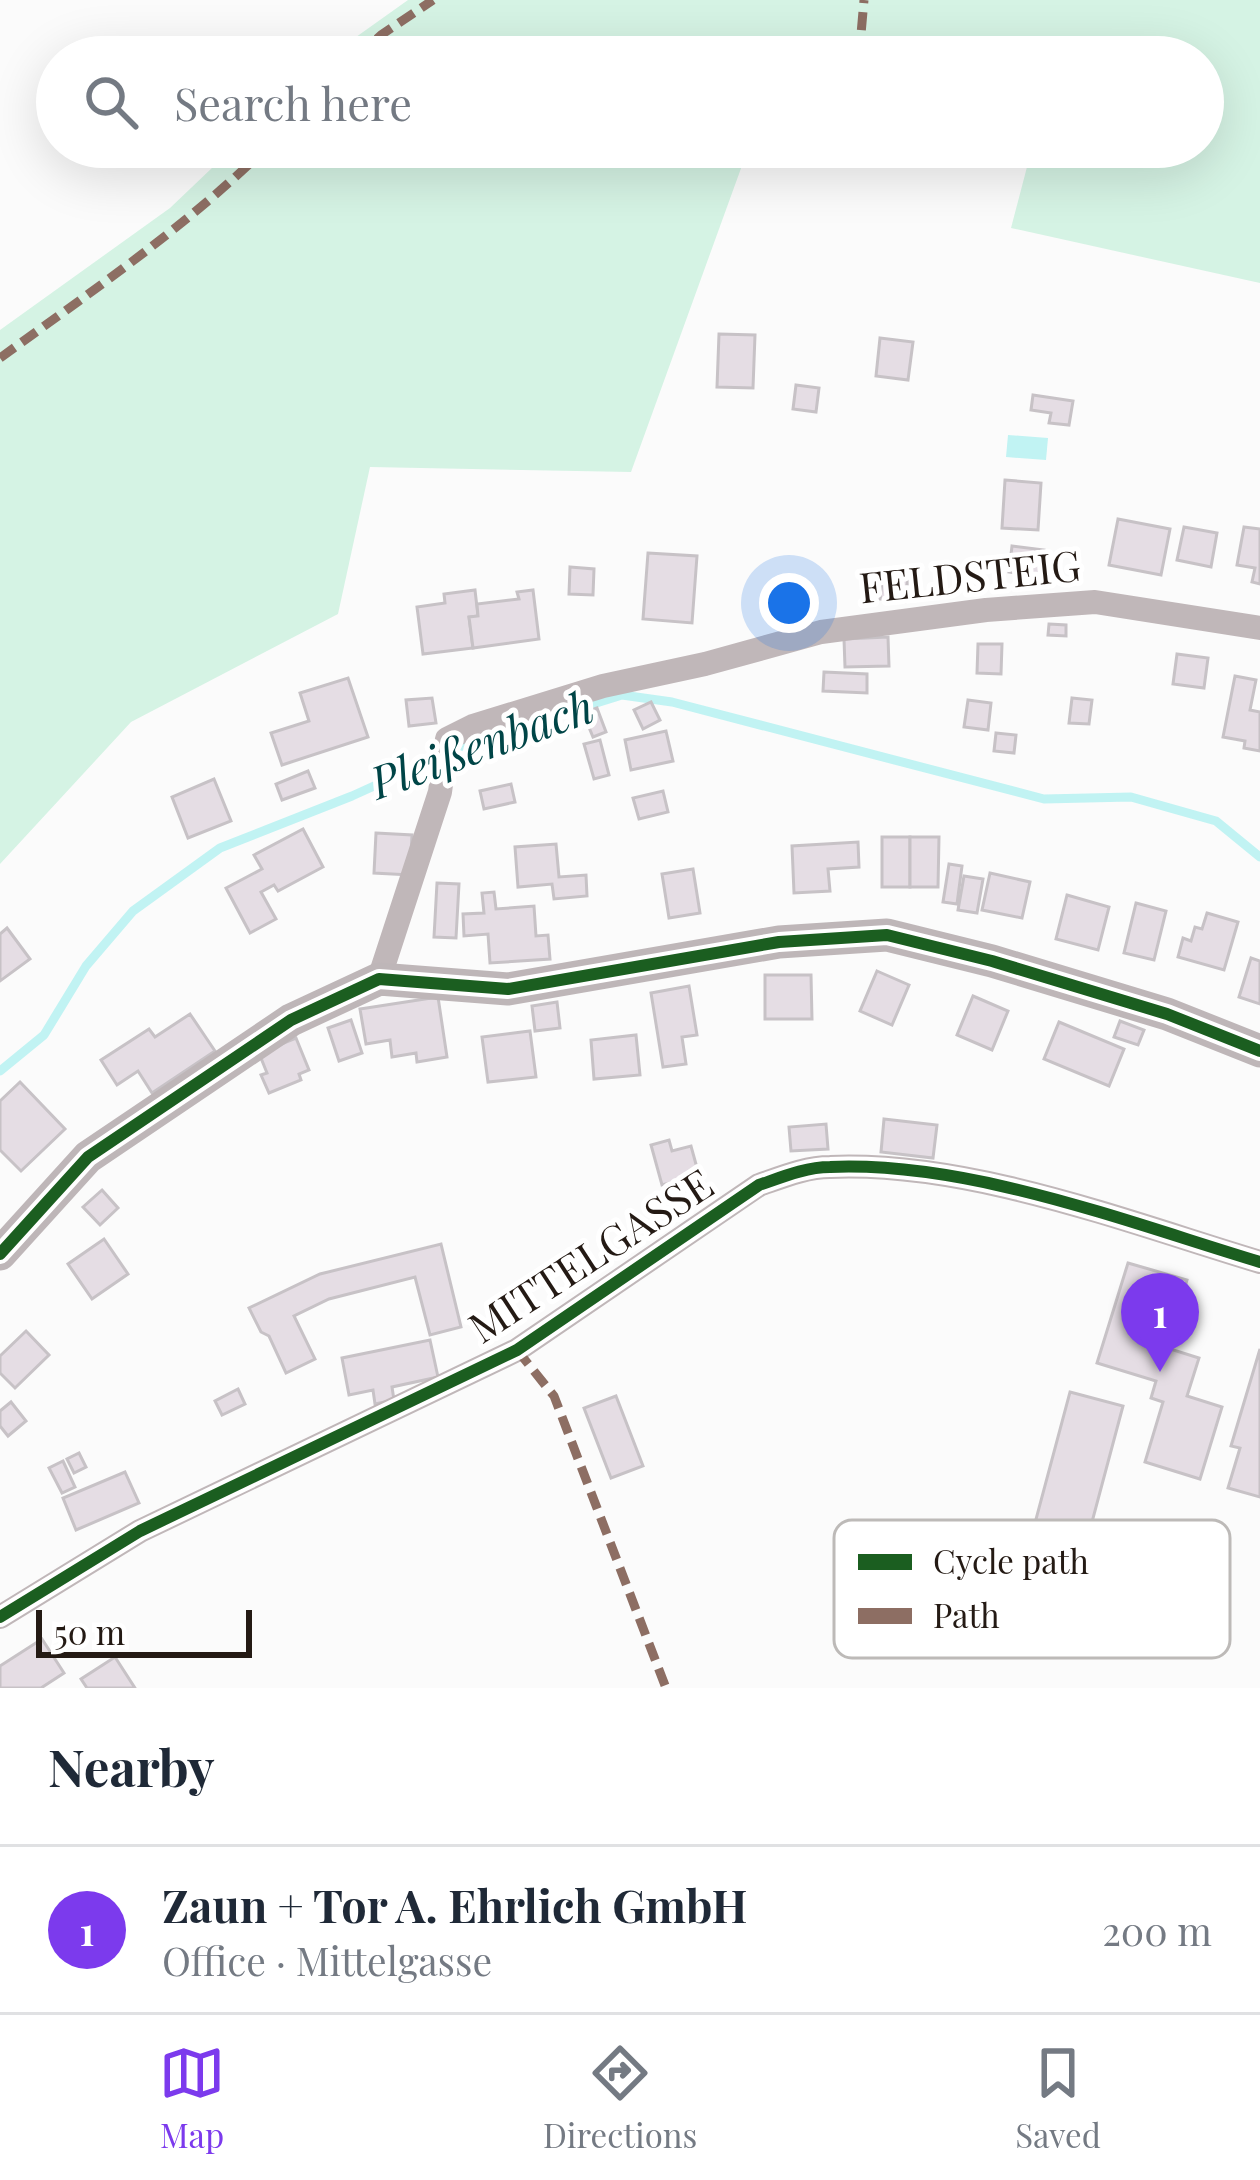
<!DOCTYPE html>
<html lang="en">
<head>
<meta charset="utf-8">
<style>
  body { margin:0; font-family:"Playfair Display",serif; background:#f6f6f7; color:#1f2937 }
  .scale { position:absolute; left:36px; bottom:30px; width:216px; box-sizing:border-box; padding-left:12px; border:6px solid #241a14; border-top:0; font-size:33px; line-height:42px; white-space:nowrap; color:#241a14; -webkit-text-stroke:9px #fff; paint-order:stroke }
  .you { position:absolute; left:789px; top:603px; width:42px; height:42px; margin:-30px; border:9px solid #fff; border-radius:50%; background:#1a73e8; box-shadow:0 0 0 18px #1a73e833 }
  .badge { display:grid; place-items:center; width:78px; height:78px; border-radius:50%; background:#7c3aed; color:#fff; font-size:39px; font-weight:700 }
  .pin { position:absolute; translate:-50% -99px; filter:drop-shadow(0 3px 6px #0008) }
  .pin::after { content:''; position:absolute; top:63px; width:42px; height:36px; background:inherit; clip-path:polygon(0 0,100% 0,50% 100%) }
  .list { margin:0; padding:0; list-style:none }
  h2 { display:flex; justify-content:space-between; align-items:center; height:156px; margin:0; padding:0 48px; font-size:51px }
  h2 small { font-size:39px; font-weight:400; color:#747a83 }
  .list li { display:grid; grid-template-columns:78px 1fr auto; gap:36px; align-items:center; box-sizing:border-box; height:168px; padding:0 48px; border-top:3px solid #e0e1e3 }
  .list b { display:block; font-size:45px; white-space:nowrap }
  .list p { margin:0; font-size:39px; white-space:nowrap; color:#747a83 }
  .list em { font-size:39px; font-style:normal; color:#747a83 }
  .icon { flex:none; width:66px; height:66px; fill:none; stroke:currentColor; stroke-width:2; stroke-linecap:round; stroke-linejoin:round }
  .map { position:relative; flex:none; width:1260px; height:1688px; overflow:hidden }
  .search { position:absolute; background:#fff; box-shadow:0 12px 48px #0002; left:36px; right:36px; top:36px; height:132px; display:flex; align-items:center; gap:30px; box-sizing:border-box; padding:0 42px; border-radius:66px; color:#747a83; font-size:45px }
  .sheet { height:324px; background:#fff }
  nav { display:flex; justify-content:space-around; align-items:center; box-sizing:border-box; height:168px; border-top:3px solid #e0e1e3; background:#fff; font-size:33px; color:#747a83 }
  nav a { display:grid; justify-items:center; gap:6px }
  nav .on { color:#7c3aed }
  .map>svg:first-child { display:block }
  .green { fill:#d5f3e4 }
  .water { fill:#c1f3f3 }
  .lines { fill:none; stroke-linecap:round; stroke-linejoin:round }
  .stream { stroke:#c1f3f3; stroke-width:9 }
  .building { fill:#e5dde4; stroke:#c7c2c6; stroke-width:3 }
  .street { stroke:#c0b7b9; stroke-width:24 }
  .secondary { stroke:#beb6b8; stroke-width:33 }
  .quiet { stroke:#8d6e63; stroke-width:9; stroke-dasharray:18 9; stroke-linecap:butt }
  .cycleway-casing { stroke:#fff; stroke-width:20 }
  .cycleway { stroke:#1b5e20; stroke-width:12 }
  .labels { text-anchor:middle; stroke-width:10; stroke-linejoin:round; paint-order:stroke }
  .street-label { font-size:42px; fill:#241a14; stroke:#fff }
  .water-label { font-size:45px; font-style:italic; fill:#004547; stroke:#fff }
  .key { fill:#fff; stroke:#bdbab8; stroke-width:3 }
  .key-label { font-size:33px; fill:#241a14 }
</style>
</head>
<body>
<div class="map">
<svg width="1260" height="1688" viewBox="0 0 1260 1688">
  <rect width="100%" height="100%" fill="#fbfbfb"/>
  <path class="green" d="M 408,0 L 1260,0 L 1260,283 L 1011,228 L 1027,167 L 748,149 L 631,472 L 370,467 L 338,614 L 131,722 L 0,864 L 0,330 L 170,208 L 234,147 L 1203,147 L 1203,57 L 328,57 Z"/>
  <path class="water" d="M 1008,435 L 1048,438 L 1046,460 L 1006,457 Z"/>
  <g class="lines">
    <path class="stream" d="M 0,1071 L 44,1035 L 86,966 L 133,911 L 220,848 L 352,796 L 471,742 L 622,695 L 672,702 L 1044,799 L 1131,797 L 1216,821 L 1260,857"/>
  </g>
  <g class="building">
    <path d="M 719,334 L 755,335 L 753,388 L 717,387 Z"/>
    <path d="M 880,338 L 913,342 L 908,380 L 876,376 Z"/>
    <path d="M 796,385 L 819,388 L 816,412 L 793,409 Z"/>
    <path d="M 1033,395 L 1073,401 L 1069,425 L 1049,423 L 1051,413 L 1031,410 Z"/>
    <path d="M 1005,480 L 1041,483 L 1038,530 L 1002,528 Z"/>
    <path d="M 1118,519 L 1170,529 L 1161,575 L 1109,565 Z"/>
    <path d="M 1184,527 L 1217,533 L 1211,567 L 1177,560 Z"/>
    <path d="M 1244,527 L 1260,529 L 1260,584 L 1252,582 L 1255,568 L 1237,565 Z"/>
    <path d="M 1012,546 L 1044,550 L 1040,577 L 1009,572 Z"/>
    <path d="M 648,553 L 697,556 L 692,623 L 643,619 Z"/>
    <path d="M 570,567 L 594,569 L 593,595 L 569,594 Z"/>
    <path d="M 883,575 L 908,577 L 905,602 L 880,599 Z"/>
    <path d="M 475,590 L 478,616 L 469,617 L 473,648 L 423,654 L 417,607 L 445,603 L 444,594 Z"/>
    <path d="M 533,590 L 539,639 L 473,648 L 469,617 L 478,616 L 477,604 L 519,599 L 517,592 Z"/>
    <path d="M 1049,624 L 1066,625 L 1066,636 L 1048,635 Z"/>
    <path d="M 888,637 L 889,666 L 845,667 L 844,639 Z"/>
    <path d="M 978,644 L 1002,644 L 1001,674 L 977,673 Z"/>
    <path d="M 1177,654 L 1208,658 L 1204,688 L 1173,684 Z"/>
    <path d="M 824,672 L 867,674 L 867,693 L 823,691 Z"/>
    <path d="M 1235,676 L 1256,680 L 1250,710 L 1260,712 L 1260,751 L 1244,748 L 1245,741 L 1223,737 Z"/>
    <path d="M 348,678 L 368,737 L 282,765 L 271,733 L 309,721 L 300,693 Z"/>
    <path d="M 432,698 L 436,723 L 409,726 L 406,700 Z"/>
    <path d="M 1072,698 L 1092,700 L 1089,724 L 1069,723 Z"/>
    <path d="M 968,700 L 991,703 L 988,730 L 964,727 Z"/>
    <path d="M 651,702 L 660,720 L 643,729 L 634,710 Z"/>
    <path d="M 597,708 L 606,732 L 593,737 L 583,713 Z"/>
    <path d="M 666,731 L 673,761 L 631,770 L 625,740 Z"/>
    <path d="M 996,733 L 1016,735 L 1014,753 L 994,751 Z"/>
    <path d="M 600,740 L 609,775 L 594,779 L 584,744 Z"/>
    <path d="M 308,771 L 315,788 L 282,800 L 276,784 Z"/>
    <path d="M 214,779 L 231,821 L 188,838 L 172,797 Z"/>
    <path d="M 511,784 L 515,802 L 484,809 L 480,791 Z"/>
    <path d="M 663,791 L 668,812 L 639,819 L 633,798 Z"/>
    <path d="M 303,829 L 323,867 L 278,891 L 274,885 L 261,892 L 276,919 L 250,933 L 226,888 L 262,869 L 254,855 Z"/>
    <path d="M 376,833 L 412,835 L 410,875 L 374,873 Z"/>
    <rect x="882" y="837" width="28" height="50"/>
    <path d="M 910,837 L 939,837 L 938,887 L 910,887 Z"/>
    <path d="M 858,842 L 859,867 L 828,869 L 830,891 L 794,893 L 792,846 Z"/>
    <path d="M 556,844 L 559,877 L 586,875 L 587,896 L 554,899 L 552,884 L 518,887 L 515,847 Z"/>
    <path d="M 949,864 L 962,866 L 957,904 L 943,902 Z"/>
    <path d="M 693,869 L 700,913 L 669,918 L 662,874 Z"/>
    <path d="M 990,873 L 1030,882 L 1022,918 L 982,910 Z"/>
    <path d="M 964,876 L 983,879 L 977,913 L 958,910 Z"/>
    <path d="M 437,883 L 459,884 L 456,938 L 434,937 Z"/>
    <path d="M 494,892 L 496,909 L 534,906 L 536,936 L 548,935 L 550,959 L 490,963 L 488,934 L 464,936 L 463,914 L 484,913 L 482,893 Z"/>
    <path d="M 1067,895 L 1109,907 L 1098,950 L 1056,939 Z"/>
    <path d="M 1136,903 L 1166,911 L 1154,960 L 1124,953 Z"/>
    <path d="M 1207,913 L 1238,922 L 1224,970 L 1178,957 L 1183,938 L 1191,941 L 1195,927 L 1202,929 Z"/>
    <path d="M 7,928 L 30,959 L 0,981 L 0,934 Z"/>
    <path d="M 1251,958 L 1260,961 L 1260,1004 L 1239,997 Z"/>
    <path d="M 877,971 L 909,985 L 892,1025 L 860,1011 Z"/>
    <path d="M 765,975 L 811,975 L 812,1019 L 765,1019 Z"/>
    <path d="M 689,986 L 697,1035 L 682,1037 L 686,1064 L 663,1067 L 651,993 Z"/>
    <path d="M 973,996 L 1008,1011 L 992,1050 L 957,1035 Z"/>
    <path d="M 438,997 L 447,1057 L 417,1062 L 416,1053 L 392,1057 L 390,1040 L 366,1044 L 360,1009 Z"/>
    <path d="M 557,1002 L 560,1028 L 535,1031 L 532,1006 Z"/>
    <path d="M 190,1014 L 215,1051 L 152,1093 L 138,1071 L 117,1085 L 101,1060 L 149,1029 L 155,1037 Z"/>
    <path d="M 351,1020 L 362,1053 L 339,1061 L 328,1028 Z"/>
    <path d="M 1120,1021 L 1144,1030 L 1138,1045 L 1114,1037 Z"/>
    <path d="M 1059,1022 L 1124,1049 L 1109,1086 L 1044,1059 Z"/>
    <path d="M 530,1031 L 536,1077 L 488,1082 L 482,1037 Z"/>
    <path d="M 636,1035 L 640,1075 L 594,1079 L 591,1040 Z"/>
    <path d="M 296,1038 L 309,1070 L 299,1074 L 301,1080 L 269,1093 L 261,1075 L 267,1073 L 259,1053 Z"/>
    <path d="M 20,1082 L 65,1129 L 21,1171 L 0,1150 L 0,1101 Z"/>
    <path d="M 884,1119 L 937,1125 L 933,1158 L 881,1152 Z"/>
    <path d="M 826,1124 L 828,1149 L 791,1151 L 789,1127 Z"/>
    <path d="M 669,1140 L 672,1151 L 691,1146 L 699,1175 L 662,1185 L 651,1145 Z"/>
    <path d="M 102,1190 L 118,1208 L 100,1225 L 83,1207 Z"/>
    <path d="M 104,1239 L 128,1274 L 92,1299 L 68,1264 Z"/>
    <path d="M 441,1244 L 461,1327 L 430,1335 L 415,1277 L 329,1299 L 294,1316 L 315,1359 L 286,1373 L 269,1336 L 261,1332 L 249,1308 L 320,1274 Z"/>
    <path d="M 1128,1263 L 1187,1280 L 1167,1348 L 1199,1358 L 1187,1396 L 1222,1407 L 1200,1479 L 1145,1462 L 1163,1402 L 1151,1398 L 1156,1381 L 1097,1363 Z"/>
    <path d="M 26,1331 L 49,1355 L 15,1388 L 0,1373 L 0,1356 Z"/>
    <path d="M 430,1340 L 438,1377 L 392,1387 L 394,1400 L 375,1404 L 373,1390 L 349,1395 L 342,1358 Z"/>
    <path d="M 1260,1349 L 1260,1497 L 1228,1488 L 1240,1448 L 1231,1446 Z"/>
    <path d="M 238,1389 L 245,1404 L 222,1415 L 215,1401 Z"/>
    <path d="M 1070,1392 L 1123,1406 L 1061,1638 L 1008,1624 Z"/>
    <path d="M 616,1396 L 643,1466 L 611,1478 L 584,1408 Z"/>
    <path d="M 11,1402 L 26,1421 L 8,1436 L 0,1426 L 0,1411 Z"/>
    <path d="M 79,1453 L 86,1467 L 74,1473 L 67,1459 Z"/>
    <path d="M 63,1461 L 75,1487 L 62,1493 L 49,1468 Z"/>
    <path d="M 125,1472 L 139,1503 L 76,1530 L 63,1498 Z"/>
    <path d="M 42,1639 L 64,1673 L 41,1688 L 0,1688 L 0,1666 Z"/>
    <path d="M 115,1657 L 135,1688 L 87,1688 L 81,1679 Z"/>
  </g>
  <g class="lines">
    <g class="street">
      <path d="M 379,979 L 440,792 L 447,739 L 473,726 L 603,686 L 705,664 L 821,632 L 986,610 L 1095,602 L 1260,628"/>
      <path d="M 0,1617 L 140,1531 L 517,1350 L 759,1185 C 782,1177 806,1167 830,1167 C 969,1161 1127,1222 1260,1262"/>
    </g>
    <path class="secondary" d="M 0,1254 L 88,1157 L 291,1020 L 379,979 L 508,989 L 779,942 L 887,935 L 992,961 L 1167,1014 L 1260,1051"/>
    <g class="quiet">
      <path d="M 357,57 L 381,35 L 433,0"/>
      <path d="M 859,57 L 864,0"/>
      <path d="M 0,358 C 91,292 187,226 267,147"/>
      <path d="M 517,1350 L 554,1396 L 666,1688"/>
    </g>
    <g class="cycleway-casing">
      <g id="cycleway">
        <path d="M 0,1254 L 88,1157 L 291,1020 L 379,979 L 508,989 L 779,942 L 887,935 L 992,961 L 1167,1014 L 1260,1051"/>
        <path d="M 0,1617 L 140,1531 L 517,1350 L 759,1185 C 782,1177 806,1167 830,1167 C 969,1161 1127,1222 1260,1262"/>
      </g>
    </g>
    <use href="#cycleway" class="cycleway"/>
  </g>
  <g class="labels">
    <g class="street-label">
      <text transform="translate(970 577) rotate(-6)" y="15">FELDSTEIG</text>
      <text transform="translate(591 1256) rotate(-33)" y="15">MITTELGASSE</text>
    </g>
    <g class="water-label">
      <text transform="translate(482 745) rotate(-20)" y="16">Pleißenbach</text>
    </g>
  </g>
  <rect x="834" y="1520" width="396" height="138" rx="18" class="key"/>
  <rect x="858" y="1554" width="54" height="16" fill="#1b5e20"/>
  <rect x="858" y="1608" width="54" height="16" fill="#8d6e63"/>
  <g class="key-label">
    <text x="933" y="1574">Cycle path</text>
    <text x="933" y="1628">Path</text>
  </g>
</svg>
<div class="scale">50 m</div>
<div class="you"></div>
<div class="pin badge" style="left:1160px;top:1372px">1</div>
<div class="search"><svg class="icon" aria-label="search" viewBox="0 0 24 24"><circle cx="10" cy="10" r="6"/><path d="M15 15l6 6"/></svg>Search here</div>
</div>
<section class="sheet">
<h2>Nearby<small></small></h2>
<ul class="list">
<li><span class="badge">1</span><div><b>Zaun + Tor A. Ehrlich GmbH</b><p>Office · Mittelgasse</p></div><em>200 m</em></li>
</ul>
</section>
<nav>
<a class="on"><svg class="icon" aria-label="map" viewBox="0 0 24 24"><path d="M3 6l6-2 6 2 6-2v14l-6 2-6-2-6 2zM9 4v14M15 6v14"/></svg>Map</a>
<a><svg class="icon" aria-label="directions" viewBox="0 0 24 24"><path d="M12 3l9 9-9 9-9-9zM9 14v-3h6M13 9l2 2-2 2"/></svg>Directions</a>
<a><svg class="icon" aria-label="saved" viewBox="0 0 24 24"><path d="M7 4h10v16l-5-4-5 4z"/></svg>Saved</a>
</nav>
</body>
</html>
